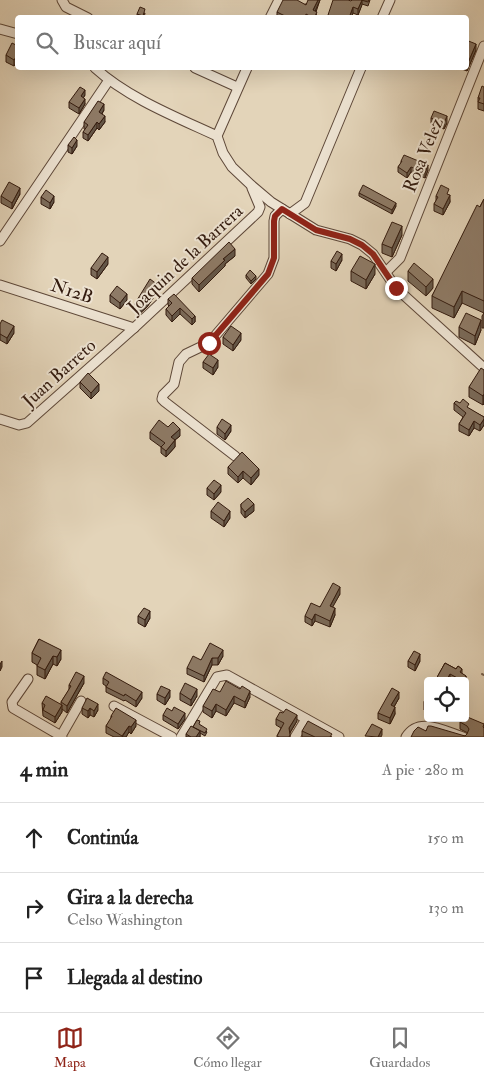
<!DOCTYPE html>
<html lang="es">
<head>
<meta charset="utf-8">
<style>
  body { margin:0; font-family:"IM FELL Double Pica",serif; background:#f6f6f6; color:#222 }
  .controls { position:absolute; right:15px; bottom:15px; display:grid; overflow:hidden; border-radius:5px; box-shadow:0 5px 20px #0002 }
  .controls button { width:45px; height:45px; display:grid; place-items:center; padding:0; border:0; border-bottom:1px solid #e0e0e0; background:#fff; color:#222; font:25px sans-serif }
  .stop { position:absolute; width:15px; height:15px; margin:-11px; border:4px solid #8f2418; border-radius:50%; background:#fff }
  .stop.end { background:#8f2418; border-color:#fff; box-shadow:0 1px 5px #0008 }
  .list { margin:0; padding:0; list-style:none }
  h2 { display:flex; justify-content:space-between; align-items:center; height:65px; margin:0; padding:0 20px; font-size:21px }
  h2 small { font-size:16px; font-weight:400; color:#767676 }
  .list li { display:grid; grid-template-columns:32px 1fr auto; gap:15px; align-items:center; box-sizing:border-box; height:70px; padding:0 20px; border-top:1px solid #e0e0e0 }
  .list b { display:block; font-size:19px; white-space:nowrap }
  .list p { margin:0; font-size:16px; white-space:nowrap; color:#767676 }
  .list em { font-size:16px; font-style:normal; color:#767676 }
  .icon { flex:none; width:28px; height:28px; fill:none; stroke:currentColor; stroke-width:2; stroke-linecap:round; stroke-linejoin:round }
  .map { position:relative; flex:none; width:484px; height:737px; overflow:hidden }
  .search { position:absolute; background:#fff; box-shadow:0 5px 20px #0002; left:15px; right:15px; top:15px; height:55px; display:flex; align-items:center; gap:12px; box-sizing:border-box; padding:0 18px; border-radius:5px; color:#767676; font-size:19px }
  .sheet { height:275px; background:#fff }
  nav { display:flex; justify-content:space-around; align-items:center; box-sizing:border-box; height:70px; border-top:1px solid #e0e0e0; background:#fff; font-size:14px; color:#767676 }
  nav a { display:grid; justify-items:center; gap:2px }
  nav .on { color:#8f2418 }
  .map>svg:first-child { display:block }
  .lines { fill:none; stroke-linecap:round; stroke-linejoin:round }
  .stream { stroke:#786452; stroke-width:2 }
  .minor-casing { stroke:#5e4839; stroke-width:11 }
  .minor { stroke:#ede3d2; stroke-width:9 }
  .wall { fill:#7a6a59; stroke:#321a0e }
  .shaded-wall { fill:#635648; stroke:#321a0e }
  .building { fill:#8e7b67; stroke:#321a0e }
  .route { stroke:#8f2418; stroke-width:6 }
  .labels { text-anchor:middle; stroke-width:4; stroke-linejoin:round; paint-order:stroke }
  .street-label { font-size:18px; fill:#321a0e; stroke:#ede3d2 }
</style>
</head>
<body>
<div class="map">
<svg width="484" height="737" viewBox="0 0 484 737">
  <rect width="100%" height="100%" fill="#e3d4b9"/>
  <filter id="stains"><feTurbulence type="fractalNoise" baseFrequency=".004" numOctaves="4"/><feColorMatrix values="0 0 0 0 .2 0 0 0 0 .09 0 0 0 0 .02 0 0 0 .5 -.17"/></filter>
  <radialGradient id="worn" r=".72"><stop offset=".6" stop-color="#630" stop-opacity="0"/><stop offset="1" stop-color="#630" stop-opacity=".3"/></radialGradient>
  <g class="lines">
    <path class="stream" d="M 482,674 L 484,675"/>
    <g class="minor-casing">
      <g id="minor">
        <path d="M 62,0 L 66,7 L 88,18"/>
        <path d="M 270,18 L 279,0"/>
        <path d="M 382,18 L 390,0"/>
        <path d="M 0,29 L 18,34"/>
        <path d="M 95,68 C 128,98 176,117 217,136 L 223,153 L 232,167 L 251,185 L 271,202 L 316,230 L 350,239 L 362,245 L 373,254 L 396,288 L 484,368"/>
        <path d="M 195,68 L 237,87"/>
        <path d="M 217,136 L 247,68"/>
        <path d="M 290,214 L 305,203 L 361,68"/>
        <path d="M 0,241 L 109,80"/>
        <path d="M 386,272 L 400,258 L 484,46"/>
        <path d="M 0,285 L 134,328"/>
        <path d="M 0,419 L 19,425 L 27,423 L 134,328 L 258,212 L 260,207 L 252,188"/>
        <path d="M 235,456 L 165,402 L 162,399 L 163,395 L 174,384 L 179,362 L 186,354 L 209,343 L 268,274 L 274,258 L 274,221 L 275,216 L 282,209"/>
        <path d="M 28,679 L 12,702 L 13,708 L 61,736"/>
        <path d="M 114,706 L 172,737"/>
        <path d="M 62,737 L 61,736 L 81,701"/>
        <path d="M 181,737 L 217,677 L 227,675 L 339,737"/>
        <path d="M 295,737 L 306,719"/>
        <path d="M 406,737 C 419,716 444,731 463,737"/>
      </g>
    </g>
    <use href="#minor" class="minor"/>
  </g>
  <g class="wall">
    <path d="M 320,0 L 316,12 L 317,18 L 277,18 L 277,12 Z"/>
    <path d="M 352,0 L 370,0 L 368,6 L 362,4 L 358,15 L 353,13 L 351,18 L 328,18 L 328,15 L 351,1 Z"/>
    <path d="M 145,13 L 144,18 L 137,18 L 137,14 Z"/>
    <path d="M 466,40 L 476,50 L 467,71 L 459,68 L 466,68 Z"/>
    <path d="M 18,46 L 18,60 L 14,66 L 6,62 L 6,55 Z"/>
    <path d="M 484,87 L 484,111 L 478,109 L 478,98 Z"/>
    <path d="M 85,95 L 83,98 L 85,104 L 79,114 L 69,108 L 69,102 Z"/>
    <path d="M 104,110 L 102,114 L 105,122 L 99,130 L 97,128 L 88,141 L 83,138 L 83,132 L 85,130 L 84,129 L 84,122 Z"/>
    <path d="M 431,118 L 447,123 L 444,129 L 431,125 Z"/>
    <path d="M 68,145 L 77,146 L 72,154 L 68,152 Z"/>
    <path d="M 401,161 L 428,170 L 425,178 L 411,172 L 407,178 L 398,172 L 398,167 L 401,163 Z"/>
    <path d="M 359,193 L 396,206 L 392,214 L 359,196 Z"/>
    <path d="M 20,194 L 12,209 L 1,203 L 1,196 Z"/>
    <path d="M 449,195 L 450,202 L 443,215 L 434,211 L 434,204 L 436,201 L 436,196 Z"/>
    <path d="M 41,197 L 54,202 L 50,209 L 41,204 Z"/>
    <path d="M 484,199 L 484,328 L 482,328 L 482,316 L 484,313 L 462,303 L 454,318 L 432,308 L 432,296 Z"/>
    <path d="M 402,235 L 392,257 L 382,253 L 382,244 Z"/>
    <path d="M 235,256 L 225,264 L 225,266 L 199,292 L 192,284 L 192,278 Z"/>
    <path d="M 342,260 L 336,271 L 331,268 L 331,261 Z"/>
    <path d="M 108,264 L 97,279 L 91,275 L 91,268 Z"/>
    <path d="M 351,271 L 375,274 L 366,289 L 351,281 Z"/>
    <path d="M 408,271 L 433,288 L 426,296 L 408,281 Z"/>
    <path d="M 246,275 L 256,279 L 251,284 L 246,278 Z"/>
    <path d="M 158,291 L 147,307 L 138,315 L 134,311 L 134,305 Z"/>
    <path d="M 110,295 L 127,300 L 120,309 L 110,302 Z"/>
    <path d="M 168,299 L 195,316 L 195,322 L 192,325 L 180,314 L 172,322 L 166,315 L 166,309 L 169,306 L 168,305 Z"/>
    <path d="M 0,324 L 14,333 L 7,344 L 0,340 Z"/>
    <path d="M 459,327 L 481,330 L 475,345 L 459,337 Z"/>
    <path d="M 223,337 L 241,340 L 233,351 L 223,344 Z"/>
    <path d="M 203,362 L 218,367 L 213,375 L 203,368 Z"/>
    <path d="M 484,370 L 484,404 L 483,405 L 469,397 L 469,387 Z"/>
    <path d="M 80,382 L 99,391 L 91,399 L 80,388 Z"/>
    <path d="M 454,403 L 469,409 L 484,417 L 484,425 L 480,431 L 474,428 L 469,436 L 459,431 L 459,424 L 463,417 L 454,410 Z"/>
    <path d="M 217,427 L 231,431 L 225,440 L 217,434 Z"/>
    <path d="M 150,432 L 180,436 L 175,440 L 175,447 L 166,457 L 161,453 L 161,447 L 150,439 Z"/>
    <path d="M 228,467 L 259,475 L 251,485 L 243,478 L 238,483 L 228,474 Z"/>
    <path d="M 207,488 L 221,492 L 214,500 L 207,495 Z"/>
    <path d="M 241,504 L 254,511 L 245,518 L 241,513 Z"/>
    <path d="M 211,511 L 230,518 L 224,527 L 211,518 Z"/>
    <path d="M 340,594 L 332,607 L 335,615 L 330,627 L 315,621 L 312,626 L 305,622 L 305,616 Z"/>
    <path d="M 138,616 L 150,618 L 145,627 L 138,623 Z"/>
    <path d="M 39,639 L 61,659 L 57,666 L 53,664 L 45,679 L 37,675 L 37,665 L 32,662 L 32,653 Z"/>
    <path d="M 223,656 L 218,665 L 212,665 L 204,682 L 187,674 L 187,668 L 201,660 Z"/>
    <path d="M 408,661 L 420,661 L 415,671 L 408,667 Z"/>
    <path d="M 445,663 L 456,669 L 458,666 L 462,669 L 462,674 L 466,676 L 465,685 L 465,681 L 435,681 Z"/>
    <path d="M 103,678 L 142,698 L 136,707 L 125,700 L 124,701 L 106,692 L 106,686 L 103,684 Z"/>
    <path d="M 84,683 L 67,713 L 62,709 L 62,712 L 55,723 L 43,716 L 42,703 L 61,705 L 61,702 L 69,690 L 69,685 Z"/>
    <path d="M 220,692 L 250,697 L 245,708 L 234,703 L 226,716 L 216,711 L 212,718 L 203,712 L 203,706 Z"/>
    <path d="M 180,693 L 197,696 L 191,706 L 180,700 Z"/>
    <path d="M 157,694 L 170,697 L 165,705 L 157,700 Z"/>
    <path d="M 428,695 L 428,712 L 424,710 L 424,702 Z"/>
    <path d="M 399,698 L 394,707 L 395,714 L 390,724 L 378,719 L 378,713 Z"/>
    <path d="M 82,708 L 98,710 L 94,717 L 90,715 L 88,718 L 82,714 Z"/>
    <path d="M 163,715 L 185,719 L 178,729 L 163,720 Z"/>
    <path d="M 111,716 L 136,726 L 131,734 L 129,732 L 126,737 L 114,737 L 106,733 L 106,726 L 111,719 Z"/>
    <path d="M 276,719 L 297,721 L 290,733 L 290,737 L 277,737 L 277,736 L 281,728 L 276,725 Z"/>
    <path d="M 460,722 L 484,724 L 484,737 L 411,737 L 426,731 L 465,736 L 468,733 L 460,729 Z"/>
    <path d="M 200,725 L 207,732 L 205,736 L 200,733 L 200,737 L 186,737 L 186,734 L 193,727 Z"/>
    <path d="M 302,731 L 332,737 L 302,737 Z"/>
  </g>
  <g class="shaded-wall">
    <path d="M 318,0 L 320,0 L 313,16 L 313,10 Z"/>
    <path d="M 362,0 L 362,5 L 358,15 L 358,9 Z"/>
    <path d="M 353,7 L 353,13 L 351,18 L 349,18 Z"/>
    <path d="M 476,44 L 476,50 L 467,71 L 467,65 Z"/>
    <path d="M 18,54 L 18,60 L 14,66 L 14,60 Z"/>
    <path d="M 85,90 L 85,95 L 81,102 L 81,96 Z"/>
    <path d="M 85,99 L 85,104 L 79,114 L 79,108 Z"/>
    <path d="M 104,104 L 104,110 L 99,118 L 99,112 Z"/>
    <path d="M 105,116 L 105,122 L 99,130 L 99,124 Z"/>
    <path d="M 447,116 L 447,123 L 444,129 L 444,123 Z"/>
    <path d="M 97,122 L 97,128 L 88,141 L 88,135 Z"/>
    <path d="M 77,140 L 77,146 L 72,154 L 72,148 Z"/>
    <path d="M 428,165 L 428,170 L 425,178 L 425,173 Z"/>
    <path d="M 411,167 L 411,172 L 407,178 L 407,173 Z"/>
    <path d="M 20,188 L 20,194 L 12,209 L 12,203 Z"/>
    <path d="M 450,195 L 450,202 L 443,215 L 443,209 Z"/>
    <path d="M 54,196 L 54,202 L 50,209 L 50,203 Z"/>
    <path d="M 396,203 L 396,206 L 392,214 L 392,210 Z"/>
    <path d="M 402,226 L 402,235 L 392,257 L 392,248 Z"/>
    <path d="M 235,249 L 235,256 L 225,264 L 225,266 L 199,292 L 199,285 L 223,259 Z"/>
    <path d="M 342,254 L 342,260 L 336,271 L 336,264 Z"/>
    <path d="M 108,257 L 108,264 L 97,279 L 97,272 Z"/>
    <path d="M 375,264 L 375,274 L 366,289 L 366,280 Z"/>
    <path d="M 256,276 L 256,279 L 251,284 L 251,281 Z"/>
    <path d="M 433,279 L 433,288 L 426,296 L 426,287 Z"/>
    <path d="M 158,285 L 158,291 L 147,307 L 138,315 L 138,310 Z"/>
    <path d="M 462,291 L 462,303 L 454,318 L 454,307 Z"/>
    <path d="M 127,294 L 127,300 L 120,309 L 120,303 Z"/>
    <path d="M 180,308 L 180,314 L 172,322 L 172,316 Z"/>
    <path d="M 195,316 L 195,322 L 192,325 L 192,319 Z"/>
    <path d="M 481,320 L 481,330 L 475,345 L 475,336 Z"/>
    <path d="M 14,326 L 14,333 L 7,344 L 7,338 Z"/>
    <path d="M 241,333 L 241,340 L 233,351 L 233,345 Z"/>
    <path d="M 218,360 L 218,367 L 213,375 L 213,368 Z"/>
    <path d="M 99,384 L 99,391 L 91,399 L 91,393 Z"/>
    <path d="M 484,394 L 484,404 L 483,405 L 483,396 Z"/>
    <path d="M 484,419 L 484,425 L 480,431 L 480,425 Z"/>
    <path d="M 474,421 L 474,428 L 469,436 L 469,430 Z"/>
    <path d="M 231,425 L 231,431 L 225,440 L 225,434 Z"/>
    <path d="M 180,429 L 180,436 L 171,443 L 171,437 Z"/>
    <path d="M 175,440 L 175,447 L 166,457 L 166,451 Z"/>
    <path d="M 259,469 L 259,475 L 251,485 L 251,478 Z"/>
    <path d="M 243,471 L 243,478 L 238,483 L 238,477 Z"/>
    <path d="M 221,485 L 221,492 L 214,500 L 214,494 Z"/>
    <path d="M 254,504 L 254,511 L 245,518 L 245,512 Z"/>
    <path d="M 230,511 L 230,518 L 224,527 L 224,521 Z"/>
    <path d="M 340,587 L 340,594 L 330,612 L 330,606 Z"/>
    <path d="M 335,608 L 335,615 L 330,627 L 330,621 Z"/>
    <path d="M 150,611 L 150,618 L 145,627 L 145,620 Z"/>
    <path d="M 315,614 L 315,621 L 312,626 L 312,620 Z"/>
    <path d="M 61,650 L 61,659 L 57,666 L 57,657 Z"/>
    <path d="M 223,650 L 223,656 L 218,665 L 218,658 Z"/>
    <path d="M 420,654 L 420,661 L 415,671 L 415,665 Z"/>
    <path d="M 53,656 L 53,664 L 45,679 L 45,670 Z"/>
    <path d="M 212,658 L 212,665 L 204,682 L 204,676 Z"/>
    <path d="M 2,661 L 2,667 L 0,671 L 0,664 Z"/>
    <path d="M 450,674 L 450,681 L 446,681 Z"/>
    <path d="M 84,676 L 84,683 L 67,713 L 67,706 Z"/>
    <path d="M 466,676 L 466,684 L 465,685 L 465,681 L 463,681 Z"/>
    <path d="M 197,689 L 197,696 L 191,706 L 191,700 Z"/>
    <path d="M 170,690 L 170,697 L 165,705 L 165,698 Z"/>
    <path d="M 250,691 L 250,697 L 245,708 L 245,702 Z"/>
    <path d="M 142,692 L 142,698 L 136,707 L 136,701 Z"/>
    <path d="M 399,692 L 399,698 L 391,712 L 391,705 Z"/>
    <path d="M 234,696 L 234,703 L 226,716 L 226,710 Z"/>
    <path d="M 98,704 L 98,710 L 94,717 L 94,711 Z"/>
    <path d="M 216,704 L 216,711 L 212,718 L 212,711 Z"/>
    <path d="M 62,705 L 62,712 L 55,723 L 55,717 Z"/>
    <path d="M 395,707 L 395,714 L 390,724 L 390,718 Z"/>
    <path d="M 90,708 L 90,715 L 88,718 L 88,711 Z"/>
    <path d="M 185,713 L 185,719 L 178,729 L 178,724 Z"/>
    <path d="M 297,715 L 297,721 L 289,734 L 289,728 Z"/>
    <path d="M 136,720 L 136,726 L 131,734 L 131,727 Z"/>
    <path d="M 129,726 L 129,732 L 126,737 L 122,737 Z"/>
    <path d="M 382,729 L 382,735 L 381,737 L 378,737 Z"/>
    <path d="M 200,731 L 200,737 L 196,737 Z"/>
  </g>
  <g class="building">
    <path d="M 283,0 L 297,0 L 306,5 L 308,0 L 318,0 L 313,10 L 317,12 L 314,18 L 313,18 L 306,14 L 305,18 L 289,18 L 277,12 Z"/>
    <path d="M 333,0 L 348,0 L 351,1 L 352,0 L 362,0 L 358,9 L 353,7 L 349,18 L 334,18 L 328,15 Z"/>
    <path d="M 361,0 L 369,0 L 368,2 Z"/>
    <path d="M 140,7 L 145,9 L 143,16 L 137,14 Z"/>
    <path d="M 466,40 L 476,44 L 467,65 L 466,64 Z"/>
    <path d="M 12,43 L 18,46 L 18,54 L 14,60 L 6,55 Z"/>
    <path d="M 482,86 L 484,87 L 484,104 L 478,102 L 480,98 L 478,98 Z"/>
    <path d="M 80,87 L 85,90 L 81,96 L 85,99 L 79,108 L 69,102 Z"/>
    <path d="M 98,101 L 104,104 L 99,112 L 105,116 L 99,124 L 97,122 L 88,135 L 83,132 L 88,125 L 84,122 Z"/>
    <path d="M 434,111 L 447,116 L 444,123 L 431,118 Z"/>
    <path d="M 74,137 L 77,140 L 72,148 L 68,145 Z"/>
    <path d="M 404,155 L 428,165 L 425,173 L 411,167 L 407,173 L 398,167 L 402,161 L 401,161 Z"/>
    <path d="M 9,182 L 20,188 L 12,203 L 1,196 Z"/>
    <path d="M 363,185 L 396,203 L 392,210 L 359,193 Z"/>
    <path d="M 441,185 L 449,189 L 447,194 L 450,195 L 443,209 L 434,204 L 438,197 L 436,196 Z"/>
    <path d="M 46,190 L 54,196 L 50,203 L 41,197 Z"/>
    <path d="M 484,199 L 484,301 L 462,291 L 454,307 L 432,296 L 477,205 L 480,207 Z"/>
    <path d="M 392,222 L 402,226 L 392,248 L 382,244 Z"/>
    <path d="M 229,242 L 235,249 L 223,259 L 225,260 L 199,285 L 192,278 Z"/>
    <path d="M 337,251 L 342,254 L 336,264 L 331,261 Z"/>
    <path d="M 102,253 L 108,257 L 97,272 L 91,268 Z"/>
    <path d="M 360,256 L 375,264 L 366,280 L 351,271 Z"/>
    <path d="M 414,263 L 433,279 L 426,287 L 408,271 Z"/>
    <path d="M 250,270 L 256,276 L 251,281 L 246,275 Z"/>
    <path d="M 150,279 L 158,285 L 147,301 L 138,310 L 134,305 Z"/>
    <path d="M 117,286 L 127,294 L 120,303 L 110,295 Z"/>
    <path d="M 174,294 L 195,316 L 192,319 L 180,308 L 172,316 L 166,309 L 172,303 L 168,299 Z"/>
    <path d="M 466,313 L 481,320 L 475,336 L 459,327 Z"/>
    <path d="M 2,320 L 14,326 L 7,338 L 0,334 L 0,324 Z"/>
    <path d="M 231,326 L 241,333 L 233,345 L 223,337 Z"/>
    <path d="M 209,354 L 218,360 L 213,368 L 203,362 Z"/>
    <path d="M 481,368 L 484,370 L 484,394 L 483,396 L 469,387 Z"/>
    <path d="M 88,373 L 99,384 L 91,393 L 80,382 Z"/>
    <path d="M 463,399 L 469,404 L 467,407 L 484,417 L 484,419 L 480,425 L 474,421 L 469,430 L 459,424 L 466,413 L 454,403 L 456,401 L 460,403 Z"/>
    <path d="M 222,419 L 231,425 L 225,434 L 217,427 Z"/>
    <path d="M 159,420 L 168,427 L 173,422 L 180,429 L 171,437 L 175,440 L 166,451 L 161,447 L 165,443 L 150,432 Z"/>
    <path d="M 242,452 L 259,469 L 251,478 L 243,471 L 238,477 L 228,467 Z"/>
    <path d="M 214,480 L 221,485 L 214,494 L 207,488 Z"/>
    <path d="M 248,498 L 254,504 L 245,512 L 241,507 L 241,504 Z"/>
    <path d="M 218,502 L 230,511 L 224,521 L 211,511 Z"/>
    <path d="M 333,583 L 340,587 L 330,606 L 335,608 L 330,621 L 315,614 L 312,620 L 305,616 L 311,603 L 320,607 Z"/>
    <path d="M 144,608 L 150,611 L 145,620 L 138,616 Z"/>
    <path d="M 39,639 L 61,650 L 57,657 L 53,656 L 45,670 L 37,666 L 41,658 L 32,653 Z"/>
    <path d="M 210,643 L 223,650 L 218,658 L 212,658 L 204,676 L 187,668 L 193,656 L 201,660 Z"/>
    <path d="M 414,651 L 420,654 L 415,665 L 408,661 Z"/>
    <path d="M 445,663 L 456,669 L 458,666 L 462,669 L 460,672 L 466,676 L 463,681 L 450,674 L 446,681 L 435,681 Z"/>
    <path d="M 76,672 L 84,676 L 67,706 L 61,702 L 71,686 L 69,685 Z"/>
    <path d="M 106,672 L 142,692 L 136,701 L 125,694 L 124,696 L 106,687 L 109,682 L 103,678 Z"/>
    <path d="M 226,681 L 240,689 L 242,686 L 250,691 L 245,702 L 234,696 L 226,710 L 216,704 L 212,711 L 203,706 L 213,689 L 220,692 Z"/>
    <path d="M 185,683 L 197,689 L 191,700 L 180,693 Z"/>
    <path d="M 161,686 L 170,690 L 165,698 L 157,694 Z"/>
    <path d="M 392,688 L 399,692 L 391,705 L 395,707 L 390,718 L 378,713 Z"/>
    <path d="M 428,695 L 428,704 L 424,702 Z"/>
    <path d="M 46,696 L 62,705 L 55,717 L 43,710 L 45,705 L 42,703 Z"/>
    <path d="M 87,698 L 98,704 L 94,711 L 90,708 L 88,711 L 82,708 Z"/>
    <path d="M 174,707 L 185,713 L 178,724 L 163,715 L 167,708 L 172,711 Z"/>
    <path d="M 116,708 L 136,720 L 131,727 L 129,726 L 122,736 L 106,726 L 112,716 L 111,716 Z"/>
    <path d="M 286,709 L 297,715 L 289,728 L 290,735 L 289,737 L 279,737 L 277,736 L 284,723 L 276,719 L 280,712 L 283,713 Z"/>
    <path d="M 465,716 L 484,724 L 483,727 L 484,728 L 484,737 L 411,737 L 414,731 L 418,727 L 426,731 L 428,726 L 431,726 L 465,736 L 467,734 L 469,729 L 467,726 L 460,722 L 462,718 L 465,718 Z"/>
    <path d="M 197,720 L 200,721 L 199,724 L 207,729 L 205,733 L 193,727 Z"/>
    <path d="M 308,721 L 332,734 L 330,737 L 315,737 L 302,731 Z"/>
    <path d="M 372,724 L 382,729 L 378,737 L 365,736 Z"/>
    <path d="M 191,726 L 200,731 L 196,737 L 191,737 L 186,734 Z"/>
  </g>
  <g class="lines">
    <path class="route" d="M 209,343 L 268,274 L 274,258 L 274,221 L 275,216 L 282,209 L 316,230 L 350,239 L 362,245 L 373,254 L 396,288"/>
  </g>
  <g class="labels">
    <g class="street-label">
      <text transform="translate(423 155) rotate(-68)" y="6">Rosa Velez</text>
      <text transform="translate(185 259) rotate(-43)" y="6">Joaquin de la Barrera</text>
      <text transform="translate(72 291) rotate(18)" y="6">N12B</text>
      <text transform="translate(59 373) rotate(-42)" y="6">Juan Barreto</text>
    </g>
  </g>
  <rect width="100%" height="100%" filter="url(#stains)"/>
  <rect width="100%" height="100%" fill="url(#worn)"/>
</svg>
<div class="controls">
<button><svg class="icon" aria-label="locate" viewBox="0 0 24 24"><circle cx="12" cy="12" r="6"/><path d="M12 2v4M12 18v4M2 12h4M18 12h4"/></svg></button>
</div>
<div class="stop" style="left:209px;top:343px"></div>
<div class="stop end" style="left:396px;top:288px"></div>
<div class="search"><svg class="icon" aria-label="search" viewBox="0 0 24 24"><circle cx="10" cy="10" r="6"/><path d="M15 15l6 6"/></svg>Buscar aquí</div>
</div>
<section class="sheet">
<h2>4 min<small>A pie · 280 m</small></h2>
<ul class="list">
<li><svg class="icon" aria-label="ahead" viewBox="0 0 24 24"><path d="M12 20V5M6 11l6-6 6 6"/></svg><div><b>Continúa</b></div><em>150 m</em></li>
<li><svg class="icon" aria-label="right" viewBox="0 0 24 24"><path d="M7 20v-9h11M14 6l5 5-5 5"/></svg><div><b>Gira a la derecha</b><p>Celso Washington</p></div><em>130 m</em></li>
<li><svg class="icon" aria-label="arrive" viewBox="0 0 24 24"><path d="M6 21V4h12l-3 4 3 4H6"/></svg><div><b>Llegada al destino</b></div></li>
</ul>
</section>
<nav>
<a class="on"><svg class="icon" aria-label="map" viewBox="0 0 24 24"><path d="M3 6l6-2 6 2 6-2v14l-6 2-6-2-6 2zM9 4v14M15 6v14"/></svg>Mapa</a>
<a><svg class="icon" aria-label="directions" viewBox="0 0 24 24"><path d="M12 3l9 9-9 9-9-9zM9 14v-3h6M13 9l2 2-2 2"/></svg>Cómo llegar</a>
<a><svg class="icon" aria-label="saved" viewBox="0 0 24 24"><path d="M7 4h10v16l-5-4-5 4z"/></svg>Guardados</a>
</nav>
</body>
</html>
